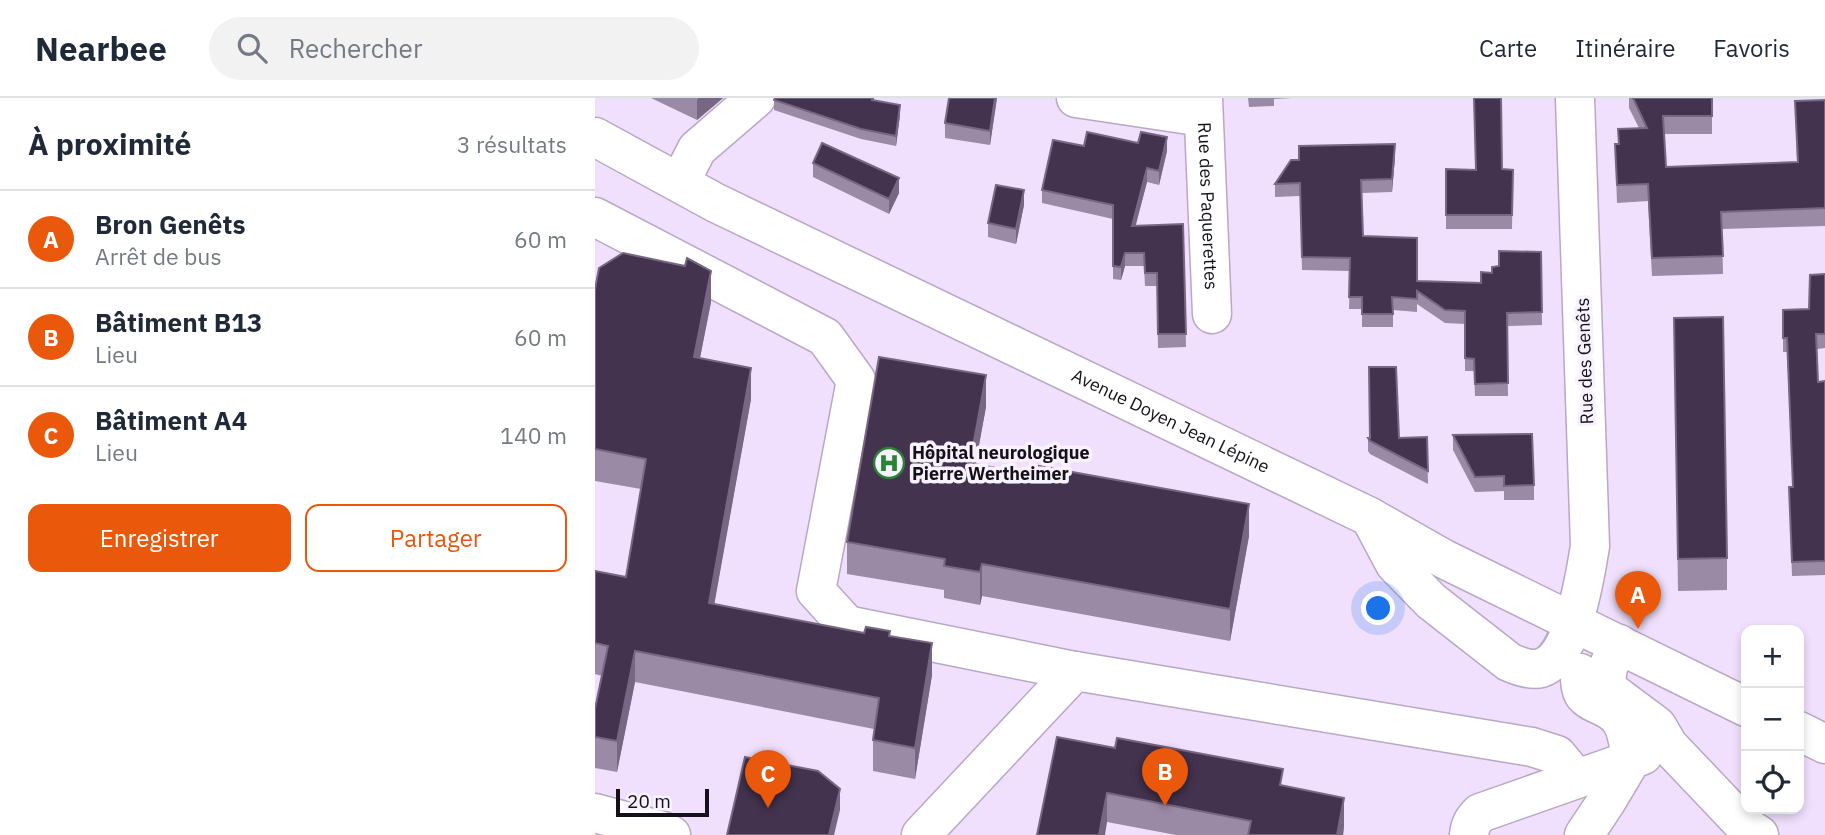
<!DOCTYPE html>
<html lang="fr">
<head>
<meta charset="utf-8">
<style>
  body { margin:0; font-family:"IBM Plex Sans",sans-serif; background:#f2f2f3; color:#1f2937 }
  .controls { position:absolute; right:21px; bottom:21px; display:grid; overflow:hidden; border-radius:14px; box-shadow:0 4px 10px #0003 }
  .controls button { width:63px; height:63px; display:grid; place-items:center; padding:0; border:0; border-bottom:2px solid #e0e1e3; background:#fff; color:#1f2937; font:35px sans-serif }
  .scale { position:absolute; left:21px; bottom:18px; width:93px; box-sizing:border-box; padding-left:7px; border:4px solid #16101a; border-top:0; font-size:19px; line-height:24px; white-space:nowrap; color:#16101a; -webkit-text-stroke:5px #f8f2fe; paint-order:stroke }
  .you { position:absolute; left:784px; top:511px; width:24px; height:24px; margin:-18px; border:5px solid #fff; border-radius:50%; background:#1a73e8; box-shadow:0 0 0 10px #1a73e833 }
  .badge { display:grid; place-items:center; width:46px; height:46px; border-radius:50%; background:#ea580c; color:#fff; font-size:23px; font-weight:700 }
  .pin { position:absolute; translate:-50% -58px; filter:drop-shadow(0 2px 4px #0008) }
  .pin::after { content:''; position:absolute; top:37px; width:24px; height:21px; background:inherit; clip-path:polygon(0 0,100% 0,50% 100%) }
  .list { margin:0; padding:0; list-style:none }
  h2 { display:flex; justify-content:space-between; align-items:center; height:91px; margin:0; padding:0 28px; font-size:30px }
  h2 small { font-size:23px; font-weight:400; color:#747a83 }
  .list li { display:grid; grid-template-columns:46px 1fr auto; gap:21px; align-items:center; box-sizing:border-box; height:98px; padding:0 28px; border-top:2px solid #e0e1e3 }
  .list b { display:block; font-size:26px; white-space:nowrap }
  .list p { margin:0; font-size:23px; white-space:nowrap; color:#747a83 }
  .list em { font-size:23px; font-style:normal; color:#747a83 }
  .actions { display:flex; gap:14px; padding:21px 28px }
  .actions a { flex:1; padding:16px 0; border:2px solid #ea580c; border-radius:14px; text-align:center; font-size:24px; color:#ea580c }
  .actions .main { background:#ea580c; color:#fff }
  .icon { flex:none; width:38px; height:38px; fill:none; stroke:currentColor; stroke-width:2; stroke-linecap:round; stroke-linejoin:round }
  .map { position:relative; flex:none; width:1230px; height:737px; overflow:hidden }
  header { display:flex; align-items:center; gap:42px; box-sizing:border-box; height:98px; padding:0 35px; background:#fff; border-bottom:2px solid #e0e1e3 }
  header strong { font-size:33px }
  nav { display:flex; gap:38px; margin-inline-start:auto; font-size:24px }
  .search { width:490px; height:63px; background:#f2f2f3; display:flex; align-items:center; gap:18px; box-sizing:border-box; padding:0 24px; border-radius:38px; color:#747a83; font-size:26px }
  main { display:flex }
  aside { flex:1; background:#fff }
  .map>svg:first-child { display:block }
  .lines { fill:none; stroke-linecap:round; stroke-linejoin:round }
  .minor-casing { stroke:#b8a8c4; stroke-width:41 }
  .minor { stroke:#fff; stroke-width:38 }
  .wall { fill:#9a8aa6 }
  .shaded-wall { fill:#776782 }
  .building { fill:#43334e; stroke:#776782; stroke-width:2 }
  .labels { text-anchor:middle; stroke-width:7; stroke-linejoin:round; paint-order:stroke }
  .street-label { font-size:18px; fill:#16101a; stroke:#f8f2fe }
  .poi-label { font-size:18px; font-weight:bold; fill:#16101a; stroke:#f8f2fe; text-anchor:start }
</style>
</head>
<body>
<header>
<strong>Nearbee</strong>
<div class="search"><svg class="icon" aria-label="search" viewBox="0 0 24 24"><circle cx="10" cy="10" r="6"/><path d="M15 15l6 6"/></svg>Rechercher</div>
<nav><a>Carte</a><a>Itinéraire</a><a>Favoris</a></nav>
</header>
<main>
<aside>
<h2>À proximité<small>3 résultats</small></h2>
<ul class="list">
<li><span class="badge">A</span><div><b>Bron Genêts</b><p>Arrêt de bus</p></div><em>60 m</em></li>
<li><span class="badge">B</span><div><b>Bâtiment B13</b><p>Lieu</p></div><em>60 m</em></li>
<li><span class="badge">C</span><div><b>Bâtiment A4</b><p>Lieu</p></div><em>140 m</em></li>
</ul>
<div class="actions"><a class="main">Enregistrer</a><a>Partager</a></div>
</aside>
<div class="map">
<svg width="1230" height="737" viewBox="0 0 1230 737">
  <rect width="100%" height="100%" fill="#f1e0fd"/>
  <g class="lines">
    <g class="minor-casing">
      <g id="minor">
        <path d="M 481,0 L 608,19"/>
        <path id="s1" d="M 608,0 L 617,216"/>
        <path id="s2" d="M 0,39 L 121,105 L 775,419 L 849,461 L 1151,609"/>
        <path d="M 85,84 L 102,51 L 161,0"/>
        <path d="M 0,119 L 230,239 L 261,282 L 221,493 L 252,527 L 480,573 L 937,649 L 962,657 L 981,680"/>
        <path d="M 775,419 L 800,466 L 836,503 L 914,564 C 923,568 936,573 946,570 C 978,560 990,478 995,448 L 980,0"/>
        <path d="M 1024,546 L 1013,569 L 1011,583 L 1015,593 L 1062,628 L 1073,647 L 1150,728 L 1164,737"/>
        <path d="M 1204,633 L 1230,646"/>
        <path d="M 0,715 L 68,733 L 76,737"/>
        <path d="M 326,737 L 480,573"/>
        <path d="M 874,737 C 875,727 878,722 885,715 L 1036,662 C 1034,649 1033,634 1026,623 C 1016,607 998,608 989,597 C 985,591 985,582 985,575"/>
        <path d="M 989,737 L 1011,704 L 1036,662 L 1048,657"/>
      </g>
    </g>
    <use href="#minor" class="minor"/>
  </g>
  <g class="wall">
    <path d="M 56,0 L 128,0 L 102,22 Z"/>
    <path d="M 279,0 L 279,2 L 305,17 L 301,48 L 266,41 L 179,12 L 179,2 Z"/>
    <path d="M 402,0 L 395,47 L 350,40 L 350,25 Z"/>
    <path d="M 653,0 L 697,0 L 679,1 L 679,8 L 654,9 Z"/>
    <path d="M 1034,0 L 1117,0 L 1117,36 L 1069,36 L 1071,69 L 1202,64 L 1200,3 L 1230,2 L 1230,128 L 1127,131 L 1128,176 L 1057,178 L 1053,103 L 1022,105 L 1020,46 L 1023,46 L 1044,30 L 1034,10 Z"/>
    <path d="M 489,48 L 572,53 L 564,87 L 552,84 L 540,128 L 588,126 L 591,249 L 563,250 L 562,188 L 550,188 L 549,168 L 530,168 L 526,182 L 518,181 L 518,121 L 447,105 L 447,92 Z"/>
    <path d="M 800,59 L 797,94 L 767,95 L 768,138 L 822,183 L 886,185 L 904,168 L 946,154 L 947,227 L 912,228 L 913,298 L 880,298 L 879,273 L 870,273 L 870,226 L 850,225 L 822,206 L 822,214 L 798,212 L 798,229 L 767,229 L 767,211 L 754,211 L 755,173 L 707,172 L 705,98 L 680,99 L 680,86 Z"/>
    <path d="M 218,65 L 304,95 L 294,116 L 218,79 Z"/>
    <path d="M 851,71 L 918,72 L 917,131 L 851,131 Z"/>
    <path d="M 429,107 L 421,146 L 393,139 L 393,125 Z"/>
    <path d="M 1230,176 L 1230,250 L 1222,251 L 1223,284 L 1230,283 L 1230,477 L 1197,478 L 1194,389 L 1198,389 L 1192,254 L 1188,254 L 1188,212 L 1214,211 Z"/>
    <path d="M 0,191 L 116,204 L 105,260 L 156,301 L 119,506 L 269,535 L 295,538 L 337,577 L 320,681 L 278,673 L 278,642 L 279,631 L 40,584 L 22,674 L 0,670 L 0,611 L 7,578 L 0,576 L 0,473 L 31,479 L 46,391 L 0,383 Z"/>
    <path d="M 1079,220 L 1132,460 L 1132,492 L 1083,493 Z"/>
    <path d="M 391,309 L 380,366 L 654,438 L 635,543 L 387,498 L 385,507 L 349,500 L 349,492 L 252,476 L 252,444 Z"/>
    <path d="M 858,337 L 939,387 L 939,402 L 909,402 L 909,393 L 880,394 L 858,352 Z"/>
    <path d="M 832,339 L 833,386 L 775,356 L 773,353 L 773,340 Z"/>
    <path d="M 462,639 L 688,688 L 749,728 L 748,737 L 581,737 L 512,724 Z"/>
  </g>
  <g class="shaded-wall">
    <path d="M 104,0 L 128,0 L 102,22 L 102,2 Z"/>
    <path d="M 400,0 L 402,0 L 395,47 L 395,33 Z"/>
    <path d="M 305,7 L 305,17 L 301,48 L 301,38 Z"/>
    <path d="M 572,39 L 572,53 L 564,87 L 564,73 Z"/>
    <path d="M 800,46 L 800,59 L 797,94 L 797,81 Z"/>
    <path d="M 552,70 L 552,84 L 537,142 L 537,128 Z"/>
    <path d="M 304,80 L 304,95 L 294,116 L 294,101 Z"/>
    <path d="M 429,92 L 429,107 L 421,146 L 421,131 Z"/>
    <path d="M 530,155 L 530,168 L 526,182 L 526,169 Z"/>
    <path d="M 116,173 L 116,204 L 99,290 L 99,259 Z"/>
    <path d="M 156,270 L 156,301 L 114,536 L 114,505 Z"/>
    <path d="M 391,277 L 391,309 L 375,397 L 375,365 Z"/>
    <path d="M 654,406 L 654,438 L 635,543 L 635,511 Z"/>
    <path d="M 387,466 L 387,498 L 385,507 L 385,474 Z"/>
    <path d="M 337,545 L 337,577 L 320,681 L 320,650 Z"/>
    <path d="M 40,553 L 40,584 L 22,674 L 22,643 Z"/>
    <path d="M 245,691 L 245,712 L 239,737 L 234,737 Z"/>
    <path d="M 512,695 L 512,724 L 510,737 L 504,737 Z"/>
    <path d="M 749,700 L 749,728 L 748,737 L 742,737 Z"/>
  </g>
  <g class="building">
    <path d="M 180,0 L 278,0 L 277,2 L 305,7 L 301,38 L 266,31 L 179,2 Z"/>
    <path d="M 354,0 L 400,0 L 395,33 L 350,25 Z"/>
    <path d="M 879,0 L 906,0 L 907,71 L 918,72 L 917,117 L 851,117 L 851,71 L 881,72 Z"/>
    <path d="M 1038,0 L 1117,0 L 1117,18 L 1068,18 L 1071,69 L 1203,64 L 1200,3 L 1230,2 L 1230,110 L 1126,114 L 1128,158 L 1057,160 L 1053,86 L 1022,87 L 1020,46 L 1024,46 L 1023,31 L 1052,30 Z"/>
    <path d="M 492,34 L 543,45 L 546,34 L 572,39 L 564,73 L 552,70 L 537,128 L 588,126 L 591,236 L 563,236 L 562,175 L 550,175 L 549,155 L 530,155 L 526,169 L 518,168 L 518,107 L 447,92 L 458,42 L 489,48 Z"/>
    <path d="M 227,45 L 304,80 L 294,101 L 218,65 Z"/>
    <path d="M 800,46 L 797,81 L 766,82 L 768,138 L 822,140 L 822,183 L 886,185 L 886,174 L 897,175 L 897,169 L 904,168 L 904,153 L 946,154 L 947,214 L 912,215 L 913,285 L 880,286 L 879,261 L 870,260 L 870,213 L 850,212 L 822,193 L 822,201 L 797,199 L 798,216 L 767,216 L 767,199 L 754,199 L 755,160 L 707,159 L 705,85 L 680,86 L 696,62 L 704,62 L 704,48 Z"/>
    <path d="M 401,87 L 429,92 L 421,131 L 393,125 Z"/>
    <path d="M 28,155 L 90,168 L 92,160 L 116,173 L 99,259 L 156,270 L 114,505 L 269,535 L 271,529 L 295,533 L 294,538 L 337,545 L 320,650 L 278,642 L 284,600 L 40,553 L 22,643 L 0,639 L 0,611 L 13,548 L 0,545 L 0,473 L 31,479 L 51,361 L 0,351 L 0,191 L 4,170 Z"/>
    <path d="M 1230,176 L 1230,236 L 1221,236 L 1223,284 L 1230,283 L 1230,463 L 1197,464 L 1194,389 L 1198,389 L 1192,240 L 1188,240 L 1188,212 L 1214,211 L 1215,177 Z"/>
    <path d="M 1128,219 L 1132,460 L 1083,461 L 1079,220 Z"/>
    <path d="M 284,259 L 391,277 L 375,365 L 443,378 L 444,368 L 654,406 L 635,511 L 387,466 L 385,474 L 349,468 L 350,461 L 252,444 Z"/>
    <path d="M 774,269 L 801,269 L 804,340 L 832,339 L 833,373 L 775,343 L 773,340 L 775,340 Z"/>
    <path d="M 937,336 L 939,387 L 909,388 L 909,378 L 880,379 L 858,337 Z"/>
    <path d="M 462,639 L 520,650 L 522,640 L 688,671 L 685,687 L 749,700 L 742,737 L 653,737 L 656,723 L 512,695 L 504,737 L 442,737 Z"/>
    <path d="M 150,659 L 223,673 L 245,691 L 234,737 L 132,737 Z"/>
  </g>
  <defs>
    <g id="hospital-ring" transform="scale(1.575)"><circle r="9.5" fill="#f8f2fe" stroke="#2a8332" stroke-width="1.5"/><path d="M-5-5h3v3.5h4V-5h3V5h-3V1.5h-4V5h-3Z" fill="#2a8332"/></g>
  </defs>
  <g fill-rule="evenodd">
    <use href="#hospital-ring" x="294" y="365"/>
  </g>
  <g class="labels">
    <g class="street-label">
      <text dy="6" stroke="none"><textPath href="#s1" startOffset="108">Rue des Paquerettes</textPath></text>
      <text transform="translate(990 263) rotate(-92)" y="6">Rue des Genêts</text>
      <text dy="6" stroke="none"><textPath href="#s2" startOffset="642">Avenue Doyen Jean Lépine</textPath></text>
    </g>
    <g class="poi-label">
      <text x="317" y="361">Hôpital neurologique<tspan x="317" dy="21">Pierre Wertheimer</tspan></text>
    </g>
  </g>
</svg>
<div class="controls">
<button>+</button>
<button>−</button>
<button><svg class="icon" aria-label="locate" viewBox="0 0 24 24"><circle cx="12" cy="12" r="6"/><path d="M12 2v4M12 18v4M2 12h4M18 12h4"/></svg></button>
</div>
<div class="scale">20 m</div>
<div class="you"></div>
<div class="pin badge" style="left:1043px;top:531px">A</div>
<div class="pin badge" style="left:570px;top:708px">B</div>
<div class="pin badge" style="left:173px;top:710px">C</div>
</div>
</main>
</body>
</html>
